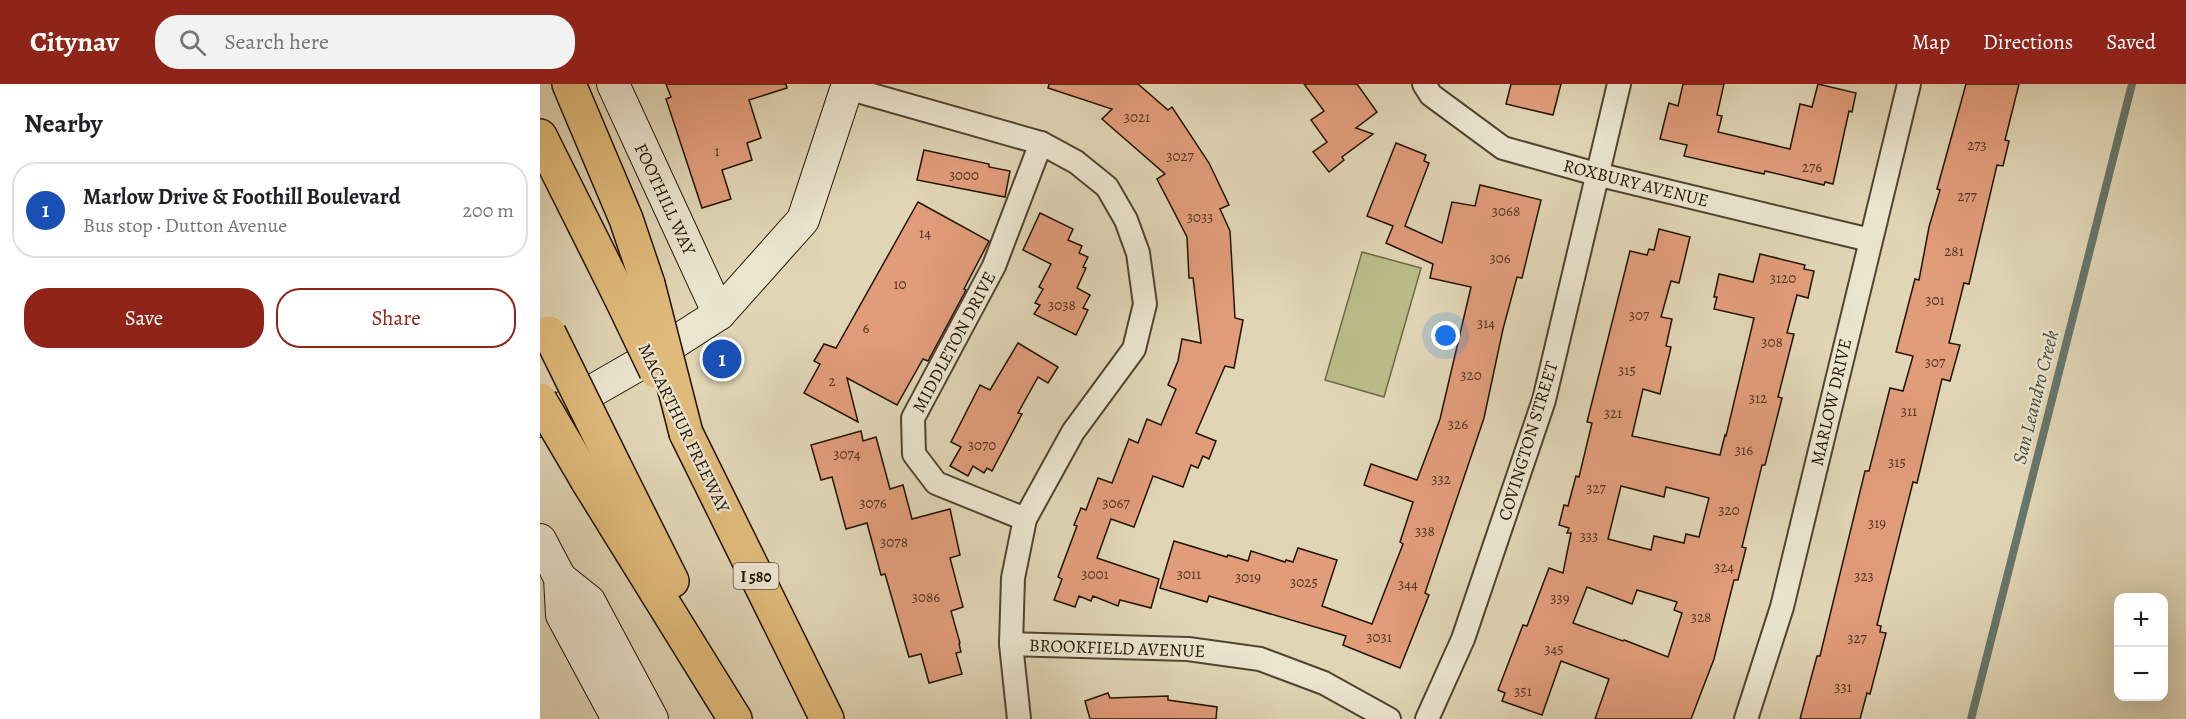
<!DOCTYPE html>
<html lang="en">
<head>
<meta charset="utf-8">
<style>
  body { margin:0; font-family:Alegreya,serif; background:#f2f2f2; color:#202124 }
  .controls { position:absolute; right:18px; bottom:18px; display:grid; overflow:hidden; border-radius:12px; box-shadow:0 6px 24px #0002 }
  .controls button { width:54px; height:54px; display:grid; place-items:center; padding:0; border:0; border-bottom:2px solid #e0e0e0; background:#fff; color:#202124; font:30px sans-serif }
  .you { position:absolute; left:906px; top:252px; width:21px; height:21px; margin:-15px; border:4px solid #fff; border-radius:50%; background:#1a73e8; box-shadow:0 0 0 9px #1a73e833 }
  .badge { display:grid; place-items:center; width:39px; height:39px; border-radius:50%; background:#8f2418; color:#fff; font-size:20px; font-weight:700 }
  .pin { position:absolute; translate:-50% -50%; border:3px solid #fff; box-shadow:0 2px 6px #0006 }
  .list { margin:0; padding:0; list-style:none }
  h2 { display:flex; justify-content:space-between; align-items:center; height:78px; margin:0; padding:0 24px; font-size:26px }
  h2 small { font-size:20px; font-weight:400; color:#757577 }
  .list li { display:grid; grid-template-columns:39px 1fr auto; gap:18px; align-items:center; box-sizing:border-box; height:96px; margin:0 12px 12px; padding:0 12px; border:2px solid #e0e0e0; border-radius:24px }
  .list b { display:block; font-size:22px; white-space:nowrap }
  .list p { margin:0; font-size:20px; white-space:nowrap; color:#757577 }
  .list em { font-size:20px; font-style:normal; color:#757577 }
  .actions { display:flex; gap:12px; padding:18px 24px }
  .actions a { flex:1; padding:14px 0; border:2px solid #8f2418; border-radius:24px; text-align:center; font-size:21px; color:#8f2418 }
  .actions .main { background:#8f2418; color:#fff }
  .icon { flex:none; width:33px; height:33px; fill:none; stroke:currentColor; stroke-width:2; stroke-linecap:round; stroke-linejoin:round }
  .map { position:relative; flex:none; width:1646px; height:635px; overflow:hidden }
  header { display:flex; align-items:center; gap:36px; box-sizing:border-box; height:84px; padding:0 30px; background:#8f2418; color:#fff }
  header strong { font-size:28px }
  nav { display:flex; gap:33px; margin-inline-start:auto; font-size:21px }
  .search { width:420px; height:54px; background:#f2f2f2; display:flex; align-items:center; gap:15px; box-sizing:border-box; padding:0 21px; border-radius:24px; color:#757577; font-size:22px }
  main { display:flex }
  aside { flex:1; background:#fff }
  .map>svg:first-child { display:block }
  .green { fill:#babb88; stroke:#6e6846; stroke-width:1.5 }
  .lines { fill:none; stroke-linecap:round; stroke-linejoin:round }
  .stream { stroke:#66766c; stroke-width:8 }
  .building { fill:#e19c7a; stroke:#221403; stroke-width:1.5; fill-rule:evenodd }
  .street-casing { stroke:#524430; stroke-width:26 }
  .secondary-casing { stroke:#221403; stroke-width:34 }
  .highway-casing { stroke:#221403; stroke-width:36 }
  .street { stroke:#ebe4cf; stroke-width:22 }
  .secondary { stroke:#ebe4cf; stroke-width:32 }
  .highway { stroke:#e0ba7a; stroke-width:33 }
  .highway-bridge-casing { stroke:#221403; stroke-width:36; stroke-linecap:butt }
  .highway-bridge { stroke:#e0ba7a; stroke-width:33 }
  .labels { text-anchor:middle; stroke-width:4.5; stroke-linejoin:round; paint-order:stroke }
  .number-label { font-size:15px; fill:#523621 }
  .shield { fill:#ebe4cf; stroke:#5e5240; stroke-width:1.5 }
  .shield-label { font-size:16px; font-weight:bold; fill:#221403 }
  .street-label { font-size:18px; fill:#221403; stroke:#ebe4cf }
  .water-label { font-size:20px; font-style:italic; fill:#4a4d40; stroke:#ebe4cf }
</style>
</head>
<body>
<header>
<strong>Citynav</strong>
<div class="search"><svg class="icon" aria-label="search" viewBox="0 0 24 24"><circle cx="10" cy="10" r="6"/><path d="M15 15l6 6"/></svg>Search here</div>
<nav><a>Map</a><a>Directions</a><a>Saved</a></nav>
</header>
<main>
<aside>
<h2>Nearby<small></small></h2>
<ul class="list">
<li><span class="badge" style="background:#1a4fb4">1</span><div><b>Marlow Drive &amp; Foothill Boulevard</b><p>Bus stop · Dutton Avenue</p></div><em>200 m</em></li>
</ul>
<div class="actions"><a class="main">Save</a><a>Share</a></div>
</aside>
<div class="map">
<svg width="1646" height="635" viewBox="0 0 1646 635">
  <rect width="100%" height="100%" fill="#e0d5b5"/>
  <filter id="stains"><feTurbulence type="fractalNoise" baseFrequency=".00333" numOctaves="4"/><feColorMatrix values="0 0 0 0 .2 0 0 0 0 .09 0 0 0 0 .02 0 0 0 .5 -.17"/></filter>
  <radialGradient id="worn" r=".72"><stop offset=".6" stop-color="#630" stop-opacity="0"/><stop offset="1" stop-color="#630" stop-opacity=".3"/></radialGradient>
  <path class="green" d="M 822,168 L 881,184 L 844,313 L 785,296 Z"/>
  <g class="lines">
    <path class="stream" d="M 1431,635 L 1592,0"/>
  </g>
  <g class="building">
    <path d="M 126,0 L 246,0 L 247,4 L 209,16 L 221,54 L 207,59 L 212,76 L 182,86 L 191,115 L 162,124 L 126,15 L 131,13 Z"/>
    <path d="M 509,0 L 598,0 L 628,26 L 632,23 L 669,79 L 689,121 L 680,125 L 690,147 L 695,234 L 703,236 L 694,284 L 685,282 L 656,349 L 676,357 L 669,375 L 663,372 L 658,384 L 651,381 L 643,403 L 613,392 L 594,443 L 571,435 L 557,474 L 619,495 L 611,524 L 580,516 L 578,522 L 553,512 L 551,517 L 539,512 L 535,523 L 514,516 L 522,495 L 518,493 L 537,442 L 534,441 L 541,424 L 546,426 L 558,394 L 572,399 L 589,355 L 598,359 L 607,335 L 621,341 L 636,305 L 628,301 L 638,277 L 642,255 L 661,259 L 653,194 L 649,194 L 647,153 L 617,95 L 625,90 L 562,35 L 572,25 L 508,4 Z"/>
    <path d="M 764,0 L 817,0 L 837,28 L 816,44 L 833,50 L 802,73 L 804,76 L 789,88 L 773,68 L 787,58 L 771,36 L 784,27 Z"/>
    <path d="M 971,0 L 1021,0 L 1013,31 L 966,20 Z"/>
    <path d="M 1143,0 L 1184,0 L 1177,31 L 1182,32 L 1178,48 L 1250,65 L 1260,20 L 1272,23 L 1278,0 L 1316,9 L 1312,28 L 1309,27 L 1293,100 L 1285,98 L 1284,101 L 1225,87 L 1224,90 L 1144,72 L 1147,61 L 1120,55 L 1129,19 L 1138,22 Z"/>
    <path d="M 1426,0 L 1479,0 L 1465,56 L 1469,57 L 1463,82 L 1457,81 L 1429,200 L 1424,199 L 1409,259 L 1420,261 L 1410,297 L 1402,295 L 1377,399 L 1373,398 L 1337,541 L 1341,542 L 1340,548 L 1346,549 L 1330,610 L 1327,609 L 1320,635 L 1260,635 L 1277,572 L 1280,572 L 1325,387 L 1329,387 L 1350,304 L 1363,307 L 1373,272 L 1356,268 L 1375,195 L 1379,196 L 1389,143 L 1400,106 L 1397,105 Z"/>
    <path d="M 856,59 L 886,71 L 884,77 L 889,79 L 865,142 L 902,159 L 912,118 L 935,122 L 940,101 L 1001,116 L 982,194 L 977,193 L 963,245 L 944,334 L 885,509 L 889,511 L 860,584 L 803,561 L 806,552 L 669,512 L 667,518 L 620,504 L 634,457 L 687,473 L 688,471 L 708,477 L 711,467 L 745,478 L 746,476 L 753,478 L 758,464 L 797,476 L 782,522 L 832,540 L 863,460 L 860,458 L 873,418 L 824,401 L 831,380 L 877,396 L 900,335 L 931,203 L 890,194 L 893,180 L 846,159 L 853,142 L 827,132 Z"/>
    <path d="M 384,66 L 449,80 L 449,83 L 470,87 L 465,113 L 377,96 Z"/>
    <path d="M 378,118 L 449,157 L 424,205 L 426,206 L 388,277 L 383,275 L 357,321 L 307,294 L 318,338 L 264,309 L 280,280 L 274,277 L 284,260 L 296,264 Z"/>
    <path d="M 500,129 L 533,145 L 528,156 L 542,162 L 539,169 L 548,173 L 543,183 L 546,184 L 537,204 L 550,211 L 543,224 L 548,226 L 536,251 L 494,230 L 500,221 L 495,219 L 503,205 L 499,203 L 511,180 L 483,166 Z"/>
    <path d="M 1119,145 L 1150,153 L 1139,199 L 1131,197 L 1121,233 L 1132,235 L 1126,262 L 1131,263 L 1120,310 L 1103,305 L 1092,352 L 1180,371 L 1185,351 L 1186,352 L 1214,234 L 1174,225 L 1177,213 L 1174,213 L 1179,190 L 1213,198 L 1220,170 L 1265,181 L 1264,185 L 1274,187 L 1268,214 L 1257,211 L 1247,249 L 1254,250 L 1238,313 L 1242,314 L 1225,381 L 1222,381 L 1202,463 L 1206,464 L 1198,496 L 1194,496 L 1174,575 L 1151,635 L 1055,635 L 1069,595 L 1021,577 L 1002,631 L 962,617 L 965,609 L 958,606 L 983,541 L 987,542 L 1009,484 L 1023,489 L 1031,449 L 1027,449 L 1029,444 L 1019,441 L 1024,421 L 1028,422 L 1036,392 L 1039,393 L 1052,339 L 1047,338 L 1090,167 L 1107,171 L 1109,165 L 1114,166 ZM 1081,402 L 1124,413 L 1126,403 L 1169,414 L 1159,453 L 1146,450 L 1144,459 L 1114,452 L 1111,466 L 1068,455 ZM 1047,503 L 1092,520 L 1097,506 L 1137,518 L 1134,526 L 1142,529 L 1128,573 L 1084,556 L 1083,557 L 1033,539 Z"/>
    <path d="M 478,259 L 518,283 L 508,299 L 498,293 L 478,329 L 482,330 L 452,387 L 447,384 L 444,389 L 433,382 L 428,392 L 410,382 L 421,363 L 411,358 L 440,301 L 450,306 Z"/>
    <path d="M 321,347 L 323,357 L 336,353 L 350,405 L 363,401 L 372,435 L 410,425 L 420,471 L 410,474 L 423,523 L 411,527 L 420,559 L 419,560 L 421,568 L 416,569 L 422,590 L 389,599 L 381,570 L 369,573 L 345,490 L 341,491 L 327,439 L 306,445 L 292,393 L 281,396 L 271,361 Z"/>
    <path d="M 568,609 L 570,614 L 628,612 L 628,616 L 677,623 L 676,635 L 550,635 L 545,617 Z"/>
  </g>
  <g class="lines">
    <g class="street-casing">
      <g id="street">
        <path d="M 884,0 L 891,11 L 963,64 L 1056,90 L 1330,156"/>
        <path d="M 307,4 L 501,59 L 536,78 L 567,103 L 586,136 L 598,169 L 605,220 L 594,265 L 533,348 L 485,435 L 473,494 L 471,560 L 479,635"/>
        <path d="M 485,435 L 396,399 L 374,370 L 373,334 L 454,182 L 501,59"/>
        <path d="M 471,560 L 648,565 L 720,575 L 784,599 L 849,635"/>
        <path d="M 887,635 L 923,555 L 1004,316 L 1079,0"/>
        <path d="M 1206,635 L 1242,523 L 1369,0"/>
      </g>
    </g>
    <g class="secondary-casing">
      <g id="secondary">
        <path d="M 73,0 L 179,230"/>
        <path d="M 0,337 L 115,271 L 179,230 L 263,136 L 308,0"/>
        <path d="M 0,456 L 20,494 L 22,531 L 78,635"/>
        <path d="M 20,494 L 49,517 L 112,635"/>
      </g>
    </g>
    <g class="highway-casing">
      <g id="highway">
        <path d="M 29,0 L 86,135 L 108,200"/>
        <path d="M 0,52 L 81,214"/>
        <path d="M 146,349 L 287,635"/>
        <path d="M 75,383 L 132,497"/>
        <path d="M 47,396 L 195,635"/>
      </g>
    </g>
    <use href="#street" class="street"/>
    <use href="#secondary" class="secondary"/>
    <use href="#highway" class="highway"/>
    <g class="highway-bridge-casing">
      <g id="highway-bridge">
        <path d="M 108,200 L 146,349"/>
        <path d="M 81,214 L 116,287"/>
        <path d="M 9,249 L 75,383"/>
        <path d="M 0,316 L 47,396"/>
      </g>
    </g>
    <use href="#highway-bridge" class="highway-bridge"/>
  </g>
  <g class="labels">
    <g class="number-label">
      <text x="597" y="38">3021</text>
      <text x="1437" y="66">273</text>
      <text x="177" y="72">1</text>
      <text x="640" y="77">3027</text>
      <text x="1272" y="88">276</text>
      <text x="424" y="96">3000</text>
      <text x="1427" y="117">277</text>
      <text x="966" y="132">3068</text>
      <text x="660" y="138">3033</text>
      <text x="385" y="154">14</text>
      <text x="1414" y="172">281</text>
      <text x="960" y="179">306</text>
      <text x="1243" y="199">3120</text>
      <text x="360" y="205">10</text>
      <text x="1395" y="221">301</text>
      <text x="522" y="226">3038</text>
      <text x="1099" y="236">307</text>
      <text x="946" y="244">314</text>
      <text x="326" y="249">6</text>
      <text x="1232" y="263">308</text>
      <text x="1395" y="283">307</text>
      <text x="1087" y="291">315</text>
      <text x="931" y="296">320</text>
      <text x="292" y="302">2</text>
      <text x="1218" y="319">312</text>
      <text x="1369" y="332">311</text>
      <text x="1073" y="334">321</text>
      <text x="918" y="345">326</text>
      <text x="442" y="366">3070</text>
      <text x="1204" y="371">316</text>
      <text x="307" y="375">3074</text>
      <text x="1357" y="383">315</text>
      <text x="901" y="400">332</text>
      <text x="1056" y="409">327</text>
      <text x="333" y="424">3076</text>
      <text x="576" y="424">3067</text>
      <text x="1189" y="431">320</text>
      <text x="1337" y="444">319</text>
      <text x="885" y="452">338</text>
      <text x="1049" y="457">333</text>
      <text x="354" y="463">3078</text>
      <text x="1184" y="488">324</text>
      <text x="555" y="495">3001</text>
      <text x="649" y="495">3011</text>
      <text x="1324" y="497">323</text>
      <text x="708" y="498">3019</text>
      <text x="764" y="503">3025</text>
      <text x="868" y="505">344</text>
      <text x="386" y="518">3086</text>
      <text x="1020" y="519">339</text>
      <text x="1161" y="538">328</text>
      <text x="839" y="558">3031</text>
      <text x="1317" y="559">327</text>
      <text x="1014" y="570">345</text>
      <text x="1303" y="608">331</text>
      <text x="983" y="612">351</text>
    </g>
    <rect class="shield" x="193.5" y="479" width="45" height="26" rx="4.5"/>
    <g class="shield-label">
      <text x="216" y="498">I 580</text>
    </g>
    <g class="street-label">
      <text transform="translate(1096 99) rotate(14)" y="6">ROXBURY AVENUE</text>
      <text transform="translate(125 115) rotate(65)" y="6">FOOTHILL WAY</text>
      <text transform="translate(414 258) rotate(-62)" y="6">MIDDLETON DRIVE</text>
      <text transform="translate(1291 318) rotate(-77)" y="6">MARLOW DRIVE</text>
      <text transform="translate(144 344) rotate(64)" y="6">MACARTHUR FREEWAY</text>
      <text transform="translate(988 357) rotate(-73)" y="6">COVINGTON STREET</text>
      <text transform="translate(577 564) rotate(2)" y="6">BROOKFIELD AVENUE</text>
    </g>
    <g class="water-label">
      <text transform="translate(1495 313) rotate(-76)" y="7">San Leandro Creek</text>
    </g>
  </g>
  <rect width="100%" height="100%" filter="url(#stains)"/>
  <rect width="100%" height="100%" fill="url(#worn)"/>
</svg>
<div class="controls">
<button>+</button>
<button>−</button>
</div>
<div class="you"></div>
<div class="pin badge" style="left:182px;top:275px;background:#1a4fb4">1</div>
</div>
</main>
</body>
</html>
